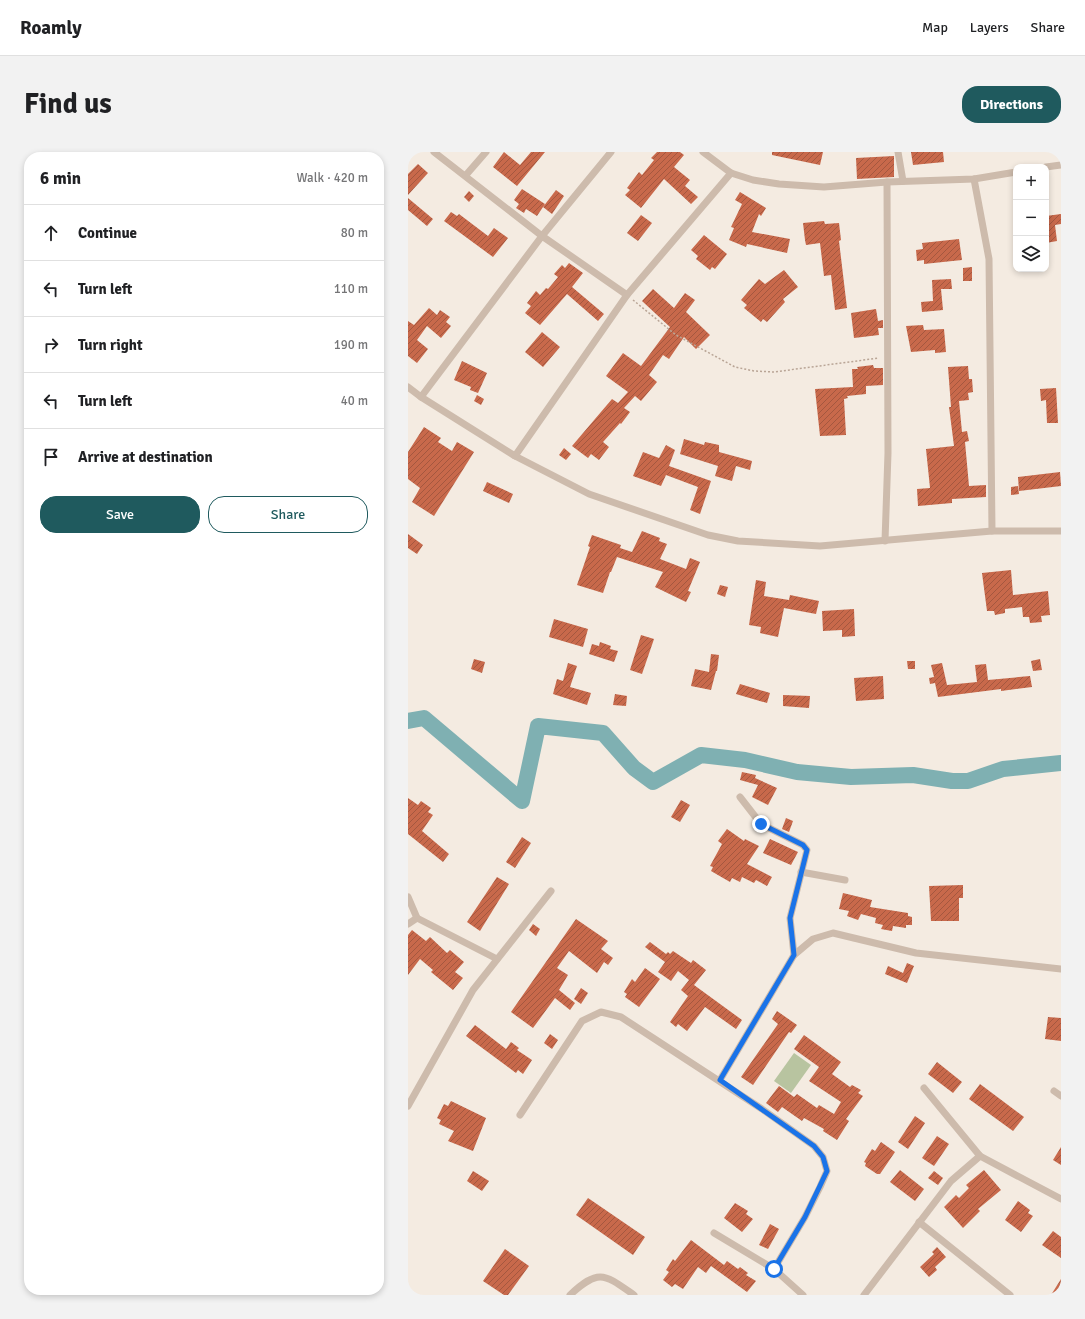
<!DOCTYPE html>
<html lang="en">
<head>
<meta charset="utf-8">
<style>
  body { margin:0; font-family:Signika,sans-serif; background:#f2f2f2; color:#202124 }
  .controls { position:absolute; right:12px; top:12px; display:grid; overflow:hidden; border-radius:8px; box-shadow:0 2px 6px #0003 }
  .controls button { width:36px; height:36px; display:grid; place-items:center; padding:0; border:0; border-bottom:1px solid #e0e0e0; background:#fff; color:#202124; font:20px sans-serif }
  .stop { position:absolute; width:12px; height:12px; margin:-9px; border:3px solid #1a73e8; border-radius:50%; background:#fff }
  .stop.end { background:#1a73e8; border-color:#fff; box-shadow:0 1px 4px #0008 }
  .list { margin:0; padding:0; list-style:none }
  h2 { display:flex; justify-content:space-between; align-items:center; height:52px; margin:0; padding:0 16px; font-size:17px }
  h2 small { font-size:13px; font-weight:400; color:#757577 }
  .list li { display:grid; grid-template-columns:26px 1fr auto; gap:12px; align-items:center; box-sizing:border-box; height:56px; padding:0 16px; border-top:1px solid #e0e0e0 }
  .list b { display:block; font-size:15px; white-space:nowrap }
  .list em { font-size:13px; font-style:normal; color:#757577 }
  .actions { display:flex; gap:8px; padding:12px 16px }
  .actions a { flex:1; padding:9px 0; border:1px solid #1f5a5e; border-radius:16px; text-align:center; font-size:14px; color:#1f5a5e }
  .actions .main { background:#1f5a5e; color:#fff }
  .icon { flex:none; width:22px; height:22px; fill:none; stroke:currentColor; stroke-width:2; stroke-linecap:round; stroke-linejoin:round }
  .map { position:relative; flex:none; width:653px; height:1143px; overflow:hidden; border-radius:16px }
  header { display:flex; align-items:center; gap:24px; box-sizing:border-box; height:56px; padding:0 20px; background:#fff; border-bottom:1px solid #e0e0e0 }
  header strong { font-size:19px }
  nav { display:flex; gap:22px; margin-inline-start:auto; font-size:14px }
  .intro { display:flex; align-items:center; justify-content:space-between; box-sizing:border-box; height:96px; padding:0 24px }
  h1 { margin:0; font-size:28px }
  .button { padding:10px 18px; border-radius:16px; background:#1f5a5e; color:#fff; font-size:14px; font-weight:700 }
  main { display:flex; gap:24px; padding:0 24px }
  aside { flex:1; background:#fff; border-radius:16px; box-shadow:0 2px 6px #0003 }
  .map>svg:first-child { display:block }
  .green { fill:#b8c4a0 }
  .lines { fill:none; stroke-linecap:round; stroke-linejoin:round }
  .river { stroke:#7fb0b2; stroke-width:16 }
  .building { fill:url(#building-hatch) }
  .path { stroke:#b9a596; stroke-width:1.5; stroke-dasharray:2 2; stroke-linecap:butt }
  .street { stroke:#cdbbac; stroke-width:7 }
  .route { stroke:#1a73e8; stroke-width:5 }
</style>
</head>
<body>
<header>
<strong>Roamly</strong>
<nav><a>Map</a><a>Layers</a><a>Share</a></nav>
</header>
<div class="intro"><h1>Find us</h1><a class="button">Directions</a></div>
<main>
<aside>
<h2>6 min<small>Walk · 420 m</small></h2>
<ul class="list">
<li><svg class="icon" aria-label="ahead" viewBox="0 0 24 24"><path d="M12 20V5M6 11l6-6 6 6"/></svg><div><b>Continue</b></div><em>80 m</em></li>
<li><svg class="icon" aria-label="left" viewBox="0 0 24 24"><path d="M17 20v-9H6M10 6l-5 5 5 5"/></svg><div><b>Turn left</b></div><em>110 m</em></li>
<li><svg class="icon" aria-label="right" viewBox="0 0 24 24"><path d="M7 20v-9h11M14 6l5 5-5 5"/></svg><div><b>Turn right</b></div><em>190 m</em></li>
<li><svg class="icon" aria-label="left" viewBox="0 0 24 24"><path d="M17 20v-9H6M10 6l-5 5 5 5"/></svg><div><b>Turn left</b></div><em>40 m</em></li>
<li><svg class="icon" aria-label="arrive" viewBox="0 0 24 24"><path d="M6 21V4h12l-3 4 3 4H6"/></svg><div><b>Arrive at destination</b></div></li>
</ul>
<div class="actions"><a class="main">Save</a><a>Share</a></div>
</aside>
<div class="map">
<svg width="653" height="1143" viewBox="0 0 653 1143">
  <defs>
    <pattern id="building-hatch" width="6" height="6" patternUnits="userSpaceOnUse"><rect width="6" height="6" fill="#c8694b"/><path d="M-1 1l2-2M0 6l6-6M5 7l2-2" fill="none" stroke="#a4573f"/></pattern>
  </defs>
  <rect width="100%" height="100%" fill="#f4ebe1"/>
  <path class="green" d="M 386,901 L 403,913 L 383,941 L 366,929 Z"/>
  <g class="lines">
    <path class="river" d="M 0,569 L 16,566 L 114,649 L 130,574 L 195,581 L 226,616 L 245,630 L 293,603 L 337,608 L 389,620 L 443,625 L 505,623 L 544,629 L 560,629 L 595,617 L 653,611"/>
  </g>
  <g class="building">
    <path d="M 96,0 L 112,13 L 123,0 L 137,0 L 109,34 L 85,15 Z"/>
    <path d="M 249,0 L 272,0 L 276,3 L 266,15 L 282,28 L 277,34 L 290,45 L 283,52 L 256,27 L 233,56 L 217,43 L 222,38 L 219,36 L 231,20 L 234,23 L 246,8 L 243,6 Z"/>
    <path d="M 364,0 L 415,0 L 412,13 L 364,3 Z"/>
    <path d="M 503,0 L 535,0 L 536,10 L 505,13 Z"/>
    <path d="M 486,4 L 486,25 L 449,27 L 448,6 Z"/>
    <path d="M 10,12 L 20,21 L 0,43 L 0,22 Z"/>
    <path d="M 114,37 L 137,52 L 129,64 L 118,57 L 116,61 L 108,56 L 111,52 L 106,48 Z"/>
    <path d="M 148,38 L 156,44 L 144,62 L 135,55 Z"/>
    <path d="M 61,39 L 66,44 L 61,50 L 56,45 Z"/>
    <path d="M 332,40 L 358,56 L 353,64 L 351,62 L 344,80 L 382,87 L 379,101 L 339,92 L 338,95 L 321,88 L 326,76 L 323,75 L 334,52 L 327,48 Z"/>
    <path d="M 0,46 L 25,67 L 19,74 L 0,58 Z"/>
    <path d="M 43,60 L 49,64 L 51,62 L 80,84 L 86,76 L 100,86 L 85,105 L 36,69 Z"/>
    <path d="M 653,62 L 653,72 L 647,73 L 649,89 L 638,91 L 638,64 Z"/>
    <path d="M 233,63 L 244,71 L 230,89 L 219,81 Z"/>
    <path d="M 416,69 L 417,72 L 431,71 L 433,88 L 431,89 L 439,156 L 427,158 L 423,123 L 416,124 L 412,91 L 398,93 L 397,88 L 395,71 Z"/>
    <path d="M 296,83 L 319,102 L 307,117 L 304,115 L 302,118 L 288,107 L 290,104 L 283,98 Z"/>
    <path d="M 551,87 L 554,108 L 516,112 L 516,108 L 509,109 L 508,98 L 515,97 L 514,91 Z"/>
    <path d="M 161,111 L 175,121 L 164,135 L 196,162 L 190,169 L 159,142 L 132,173 L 117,161 L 123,154 L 119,151 L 128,139 L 132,143 L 138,136 L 140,137 L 150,125 L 146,122 L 154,113 L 157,116 Z"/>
    <path d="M 564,115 L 564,129 L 555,129 L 555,116 Z"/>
    <path d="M 376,118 L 390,135 L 375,147 L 377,150 L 359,170 L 355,167 L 353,170 L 336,156 L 339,153 L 333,148 L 351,127 L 357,132 Z"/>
    <path d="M 543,127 L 544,137 L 533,137 L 535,158 L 514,160 L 513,150 L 525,149 L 524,128 Z"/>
    <path d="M 245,137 L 266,156 L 277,141 L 287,148 L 278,160 L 302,183 L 288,197 L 276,185 L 261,207 L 255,203 L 241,223 L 249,230 L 233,249 L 227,244 L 216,256 L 222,260 L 213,272 L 212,271 L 195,290 L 201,295 L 191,308 L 183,302 L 180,306 L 164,294 L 204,247 L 210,251 L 220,240 L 198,224 L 215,201 L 233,214 L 262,175 L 234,149 Z"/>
    <path d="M 21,156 L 29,163 L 32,158 L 42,165 L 38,170 L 43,174 L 33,186 L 19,174 L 9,188 L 20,197 L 9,211 L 0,204 L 0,169 L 6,173 Z"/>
    <path d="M 468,157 L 470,169 L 475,168 L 475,176 L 470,176 L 471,183 L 446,186 L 443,161 Z"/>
    <path d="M 515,173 L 516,178 L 536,177 L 538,200 L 527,201 L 527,198 L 503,200 L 498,174 Z"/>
    <path d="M 134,180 L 152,195 L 135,215 L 117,200 Z"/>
    <path d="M 54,209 L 79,221 L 70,241 L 62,238 L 63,235 L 46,228 Z"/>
    <path d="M 465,213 L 466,216 L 475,216 L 475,233 L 458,234 L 458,242 L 439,244 L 440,246 L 436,247 L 438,283 L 412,284 L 407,237 L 445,235 L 444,217 L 450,217 L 449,215 Z"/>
    <path d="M 560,214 L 561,227 L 564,227 L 565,240 L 560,241 L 561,248 L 551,249 L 554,280 L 559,279 L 561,289 L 557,290 L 561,334 L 578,333 L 578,345 L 544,347 L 544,351 L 510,354 L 509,337 L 522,336 L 518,297 L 546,294 L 541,255 L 543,255 L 540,215 Z"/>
    <path d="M 648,236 L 650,271 L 639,271 L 638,248 L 633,249 L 632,237 Z"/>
    <path d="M 69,243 L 76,247 L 73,253 L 66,249 Z"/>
    <path d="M 16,275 L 33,286 L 30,290 L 44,299 L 49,290 L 66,300 L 26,364 L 4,350 L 12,336 L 0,327 L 0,300 Z"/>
    <path d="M 276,287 L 296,293 L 297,290 L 311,293 L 311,300 L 344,309 L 342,318 L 328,314 L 324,329 L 307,324 L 310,314 L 272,302 Z"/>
    <path d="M 258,293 L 267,298 L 261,314 L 303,329 L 292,362 L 282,358 L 290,335 L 258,323 L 253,334 L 225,324 L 235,300 L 251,306 Z"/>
    <path d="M 156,296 L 163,302 L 158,308 L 151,303 Z"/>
    <path d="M 652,320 L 653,334 L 611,339 L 610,325 Z"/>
    <path d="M 79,330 L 105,342 L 101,351 L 75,339 Z"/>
    <path d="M 610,334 L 611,342 L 603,343 L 603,335 Z"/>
    <path d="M 234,379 L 252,386 L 251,389 L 259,392 L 252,407 L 278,417 L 282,406 L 292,410 L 280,439 L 283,440 L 278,450 L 247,435 L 255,420 L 209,405 L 203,420 L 202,420 L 195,441 L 169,433 L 182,395 L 180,394 L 184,383 L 213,393 L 212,396 L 224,400 Z"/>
    <path d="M 0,382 L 15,393 L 9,402 L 0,396 Z"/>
    <path d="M 603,418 L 605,443 L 640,439 L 642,463 L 633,464 L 634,470 L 622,471 L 621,465 L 615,465 L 614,455 L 597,457 L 597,461 L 587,463 L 586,459 L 579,459 L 574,421 Z"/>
    <path d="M 348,428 L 358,430 L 356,444 L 381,448 L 382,443 L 411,449 L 408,462 L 376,456 L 370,485 L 352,481 L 353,475 L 341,473 Z"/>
    <path d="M 312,433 L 320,435 L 317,445 L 309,442 Z"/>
    <path d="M 446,457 L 447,484 L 434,485 L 434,478 L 415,479 L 414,459 Z"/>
    <path d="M 146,467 L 180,477 L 175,495 L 141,485 Z"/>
    <path d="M 233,483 L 246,487 L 234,522 L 222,518 Z"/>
    <path d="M 192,490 L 203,494 L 202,497 L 210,499 L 206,510 L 181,502 L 184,492 L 191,494 Z"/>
    <path d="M 303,502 L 311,503 L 309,519 L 308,519 L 303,538 L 283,534 L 287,517 L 301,520 Z"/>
    <path d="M 66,507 L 77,510 L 74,521 L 63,517 Z"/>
    <path d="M 632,507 L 634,518 L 625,519 L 623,509 Z"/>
    <path d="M 499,509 L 507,509 L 507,517 L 500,517 Z"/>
    <path d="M 160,511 L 169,514 L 162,535 L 183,541 L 179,553 L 145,542 L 149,527 L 155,529 Z"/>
    <path d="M 534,511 L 539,533 L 569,530 L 567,513 L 578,512 L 580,528 L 622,524 L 624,535 L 593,539 L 593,537 L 530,545 L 527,531 L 522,532 L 521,526 L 526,525 L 523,513 Z"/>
    <path d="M 475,524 L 476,547 L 448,549 L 446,526 Z"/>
    <path d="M 332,532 L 362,541 L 359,551 L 328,542 Z"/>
    <path d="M 207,542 L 219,544 L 218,554 L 205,553 Z"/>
    <path d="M 375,543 L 402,544 L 401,556 L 375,554 Z"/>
    <path d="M 334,620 L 348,623 L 347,626 L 369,636 L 360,653 L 344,645 L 350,633 L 332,628 Z"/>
    <path d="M 0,646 L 10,653 L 13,649 L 23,656 L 20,660 L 25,663 L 14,679 L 41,702 L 35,710 L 0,682 Z"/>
    <path d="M 273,648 L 282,653 L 272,670 L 263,665 Z"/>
    <path d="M 378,666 L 385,669 L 381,680 L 374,677 Z"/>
    <path d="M 319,677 L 336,689 L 337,687 L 351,694 L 339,712 L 364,725 L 359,734 L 348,728 L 346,731 L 334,725 L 332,730 L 324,726 L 322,730 L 303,719 L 305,715 L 302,714 L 314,692 L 310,689 Z"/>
    <path d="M 114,685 L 123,691 L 107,716 L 98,710 Z"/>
    <path d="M 362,687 L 390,700 L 383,713 L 355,701 Z"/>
    <path d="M 89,725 L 101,732 L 72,779 L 59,770 Z"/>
    <path d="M 555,733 L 555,746 L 551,746 L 551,769 L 523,769 L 521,734 Z"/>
    <path d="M 435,741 L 464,748 L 462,755 L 500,761 L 500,764 L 504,765 L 504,773 L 498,773 L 498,776 L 485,774 L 484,779 L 473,777 L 475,773 L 467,771 L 468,766 L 453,762 L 450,768 L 439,764 L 441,759 L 431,757 Z"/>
    <path d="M 168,767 L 200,789 L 193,797 L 205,806 L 200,813 L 196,810 L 189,821 L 161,799 L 149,816 L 160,823 L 151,838 L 167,851 L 162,858 L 147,846 L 125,876 L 103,860 Z"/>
    <path d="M 125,772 L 132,777 L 128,784 L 121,778 Z"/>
    <path d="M 4,778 L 18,789 L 22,785 L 39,801 L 42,798 L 56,810 L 47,820 L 55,826 L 45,838 L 23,820 L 25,818 L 12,807 L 0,823 L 0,783 Z"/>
    <path d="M 242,790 L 258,802 L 260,800 L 262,802 L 265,799 L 283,811 L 285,808 L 298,818 L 286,833 L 334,868 L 328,877 L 297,855 L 279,879 L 270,872 L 268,875 L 262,870 L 280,844 L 273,838 L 281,828 L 270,819 L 263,829 L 250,820 L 257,810 L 237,795 Z"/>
    <path d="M 499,811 L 506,814 L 499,831 L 477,822 L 480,814 L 495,821 Z"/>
    <path d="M 237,816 L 252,827 L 231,855 L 217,845 L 219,842 L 216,840 L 224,827 L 227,830 Z"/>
    <path d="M 173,836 L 180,841 L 173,852 L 166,847 Z"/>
    <path d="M 369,859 L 389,873 L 383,881 L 381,880 L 345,933 L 333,925 L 370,872 L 364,867 Z"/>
    <path d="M 640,865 L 653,866 L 653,889 L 637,887 Z"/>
    <path d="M 67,873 L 98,897 L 103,890 L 111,896 L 109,898 L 124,908 L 115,922 L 110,918 L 108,921 L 58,884 Z"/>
    <path d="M 142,882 L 150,888 L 144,897 L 136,891 Z"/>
    <path d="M 396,883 L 433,910 L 424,922 L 442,935 L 444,933 L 453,938 L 450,941 L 455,944 L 438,967 L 441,969 L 429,988 L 415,979 L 416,977 L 396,966 L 394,969 L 374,955 L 370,960 L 358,951 L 371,934 L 386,945 L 389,942 L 409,956 L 411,953 L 426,962 L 433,950 L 401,929 L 411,915 L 386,897 Z"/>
    <path d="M 529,910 L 554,930 L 545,941 L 520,922 Z"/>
    <path d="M 572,932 L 616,965 L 605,979 L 561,947 Z"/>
    <path d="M 43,949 L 78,966 L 65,999 L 40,989 L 46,979 L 31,972 L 33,968 L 29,966 L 36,952 L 40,954 Z"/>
    <path d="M 507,964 L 517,971 L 500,997 L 490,990 Z"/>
    <path d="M 529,984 L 541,992 L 526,1014 L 514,1006 Z"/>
    <path d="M 473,990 L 487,1000 L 472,1022 L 469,1022 L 457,1014 L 458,1011 L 456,1010 L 464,997 L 467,999 Z"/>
    <path d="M 653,995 L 653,1013 L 645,1008 Z"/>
    <path d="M 492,1018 L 516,1037 L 507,1049 L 482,1030 Z"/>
    <path d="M 576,1018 L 593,1038 L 570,1057 L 572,1059 L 555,1076 L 536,1055 L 548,1043 L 551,1046 L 561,1036 L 558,1033 Z"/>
    <path d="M 65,1019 L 81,1029 L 74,1039 L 59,1029 Z"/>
    <path d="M 526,1019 L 535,1026 L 530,1033 L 520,1026 Z"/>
    <path d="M 180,1046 L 237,1085 L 225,1103 L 168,1063 Z"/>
    <path d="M 610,1049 L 622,1058 L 620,1061 L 625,1064 L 613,1080 L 597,1068 Z"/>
    <path d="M 327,1051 L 340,1059 L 338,1062 L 345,1067 L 334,1080 L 316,1066 Z"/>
    <path d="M 362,1072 L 371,1077 L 360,1097 L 351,1093 Z"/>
    <path d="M 645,1079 L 653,1085 L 653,1106 L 634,1093 Z"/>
    <path d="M 283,1088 L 316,1113 L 319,1109 L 330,1117 L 332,1115 L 340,1121 L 338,1123 L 348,1129 L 339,1140 L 303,1114 L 298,1121 L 290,1115 L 275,1137 L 267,1132 L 264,1135 L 255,1128 L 261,1120 L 258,1118 L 265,1107 L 267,1109 Z"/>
    <path d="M 529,1095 L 538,1105 L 527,1115 L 529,1118 L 521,1125 L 512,1115 L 526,1102 L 524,1100 Z"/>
    <path d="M 97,1097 L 121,1114 L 100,1143 L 96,1143 L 75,1129 Z"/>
    <path d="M 653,1127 L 653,1143 L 643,1143 Z"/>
  </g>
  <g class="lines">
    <path class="path" d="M 225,148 L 268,183 L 327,215 L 346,219 L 366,220 L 471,206"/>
    <g class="street">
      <path d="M 26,0 L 134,84 L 203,0"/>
      <path d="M 295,0 L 323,21 L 345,28 L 371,32 L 416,35 L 479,30 L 566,27 L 608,20"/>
      <path d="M 490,0 L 495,29"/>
      <path d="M 638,15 L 653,13"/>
      <path d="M 58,23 L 78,0"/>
      <path d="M 566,27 L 581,107 L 584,379"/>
      <path d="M 0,235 L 13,245 L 134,84 L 219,143"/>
      <path d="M 13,245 L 107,304 L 181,342 L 300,383 L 330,389 L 412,394 L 584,379 L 653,379"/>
      <path d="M 107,304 L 219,143 L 323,21"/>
      <path d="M 477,389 L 480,301 L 479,30"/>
      <path d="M 332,645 L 353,672 L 395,693 L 399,698 L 382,766 L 386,803"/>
      <path d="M 393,720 L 437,728"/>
      <path d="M 0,745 L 9,766 L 89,807"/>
      <path d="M 0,772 L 9,766"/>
      <path d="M 312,928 L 386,803 L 405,787 L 425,781 L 508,801 L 653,817"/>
      <path d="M 516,936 L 572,1004 L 653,1047"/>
      <path d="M 646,939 L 653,944"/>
      <path d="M 0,954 L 65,838 L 143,739"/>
      <path d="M 112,963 L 174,869 L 193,860 L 213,865 L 354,957 L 406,994 L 415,1005 L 419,1019 L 412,1035 L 397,1065 L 366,1117"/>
      <path d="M 511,1070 L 602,1143"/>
      <path d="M 306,1081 L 366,1117 L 395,1143"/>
      <path d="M 162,1143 C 191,1116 196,1122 226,1143"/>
      <path d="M 456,1143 L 543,1029 L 572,1004"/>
    </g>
  </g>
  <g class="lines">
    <path class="route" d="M 353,672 L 395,693 L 399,698 L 382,766 L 386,803 L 312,928 L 406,994 L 415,1005 L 419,1019 L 397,1065 L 366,1117"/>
  </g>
</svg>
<div class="controls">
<button>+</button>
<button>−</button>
<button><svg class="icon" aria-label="layers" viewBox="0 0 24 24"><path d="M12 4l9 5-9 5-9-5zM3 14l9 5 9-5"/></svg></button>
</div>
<div class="stop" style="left:366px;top:1117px"></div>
<div class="stop end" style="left:353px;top:672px"></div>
</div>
</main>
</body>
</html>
